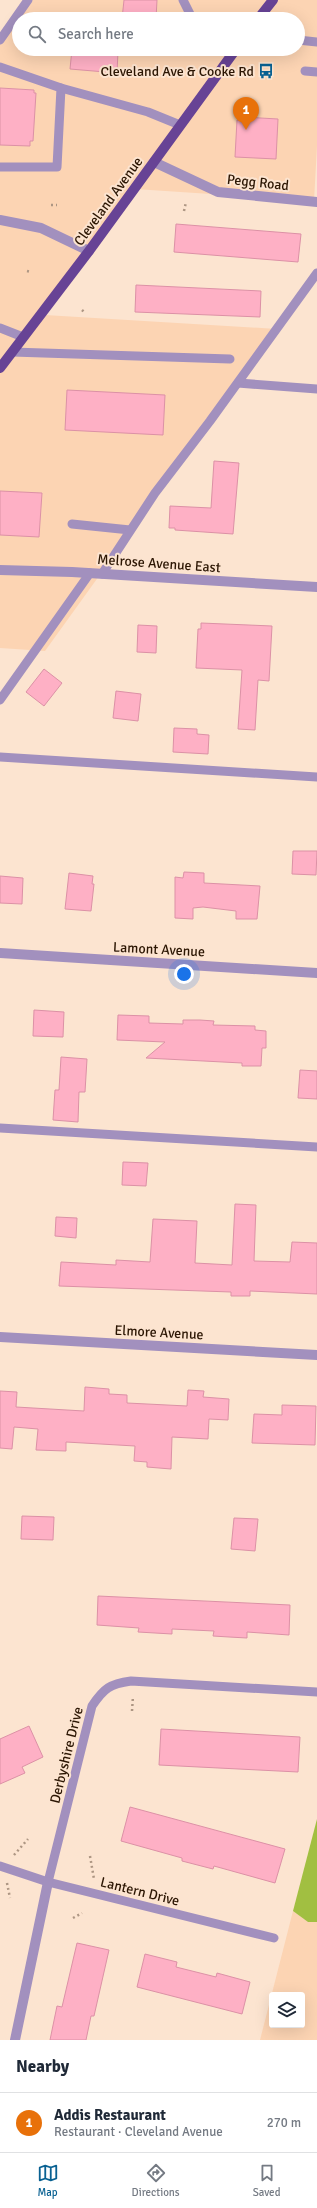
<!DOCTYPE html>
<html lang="en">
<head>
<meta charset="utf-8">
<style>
  body { margin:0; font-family:Signika,sans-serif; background:#f2f2f3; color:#1f2937 }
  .controls { position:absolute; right:12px; bottom:12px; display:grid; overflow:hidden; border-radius:4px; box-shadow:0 4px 16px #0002 }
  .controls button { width:36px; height:36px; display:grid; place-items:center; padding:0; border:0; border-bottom:1px solid #e0e1e3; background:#fff; color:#1f2937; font:20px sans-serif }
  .you { position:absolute; left:184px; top:974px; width:14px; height:14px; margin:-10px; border:3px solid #fff; border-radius:50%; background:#1a73e8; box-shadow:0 0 0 6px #1a73e833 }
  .badge { display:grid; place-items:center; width:26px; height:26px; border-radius:50%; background:#096192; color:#fff; font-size:13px; font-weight:700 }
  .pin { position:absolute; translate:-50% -33px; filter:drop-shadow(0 1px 2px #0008) }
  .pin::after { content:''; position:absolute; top:21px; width:14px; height:12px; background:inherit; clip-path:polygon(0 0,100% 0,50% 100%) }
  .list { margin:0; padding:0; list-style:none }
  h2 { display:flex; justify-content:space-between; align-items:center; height:52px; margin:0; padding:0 16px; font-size:17px }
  h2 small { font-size:13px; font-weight:400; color:#747a83 }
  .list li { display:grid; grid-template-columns:26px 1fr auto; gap:12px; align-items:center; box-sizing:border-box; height:60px; padding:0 16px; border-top:1px solid #e0e1e3 }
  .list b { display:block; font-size:15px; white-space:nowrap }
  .list p { margin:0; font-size:13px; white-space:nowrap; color:#747a83 }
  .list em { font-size:13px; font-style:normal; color:#747a83 }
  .icon { flex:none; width:22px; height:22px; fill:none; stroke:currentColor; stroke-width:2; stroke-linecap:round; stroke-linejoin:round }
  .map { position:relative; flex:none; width:317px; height:2040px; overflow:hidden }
  .search { position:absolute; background:#fff; box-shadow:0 4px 16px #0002; left:12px; right:12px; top:12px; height:44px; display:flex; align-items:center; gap:10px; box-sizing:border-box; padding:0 14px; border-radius:22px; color:#747a83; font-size:15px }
  .sheet { height:112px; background:#fff }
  nav { display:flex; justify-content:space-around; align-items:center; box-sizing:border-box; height:56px; border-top:1px solid #e0e1e3; background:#fff; font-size:11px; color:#747a83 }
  nav a { display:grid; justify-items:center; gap:2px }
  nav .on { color:#096192 }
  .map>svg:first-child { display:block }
  .built { fill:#fcd4b3; fill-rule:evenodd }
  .forest { fill:#a1bf41 }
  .building { fill:#feb0c5; stroke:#dc91a6 }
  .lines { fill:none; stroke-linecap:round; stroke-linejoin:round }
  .path { stroke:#ad9683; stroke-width:2.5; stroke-dasharray:2 3; stroke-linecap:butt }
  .service { stroke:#a290be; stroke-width:9 }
  .minor { stroke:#a290be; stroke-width:10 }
  .primary { stroke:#674395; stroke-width:10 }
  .labels { text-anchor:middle; stroke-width:4; stroke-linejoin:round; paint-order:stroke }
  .poi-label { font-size:14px; fill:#2c1603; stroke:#fce4d0; text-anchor:end }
  .street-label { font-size:14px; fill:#2c1603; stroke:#fce4d0 }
</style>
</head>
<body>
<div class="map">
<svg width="317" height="2040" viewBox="0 0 317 2040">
  <rect width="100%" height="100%" fill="#fce4d0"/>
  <g class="built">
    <path d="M 29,0 L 317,0 L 317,146 L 314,201 L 135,189 L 45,315 L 277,329 L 45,651 L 0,648 L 0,35 ZM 19,19 L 298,19 L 298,49 L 19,49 Z"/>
    <path d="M 293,1911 L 308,1922 L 317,1922 L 317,2040 L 260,2040 ZM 272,1995 L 302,1995 L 302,2025 L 272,2025 Z"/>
  </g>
  <path class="forest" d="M 317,1819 L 317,1922 L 308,1922 L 293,1911 Z"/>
  <g class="building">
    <path d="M 124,0 L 157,0 L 156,19 L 122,19 Z"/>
    <path d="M 72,49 L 118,51 L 117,73 L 70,69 Z"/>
    <path d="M 0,88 L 34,90 L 34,93 L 36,93 L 33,141 L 30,141 L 30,146 L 0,145 Z"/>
    <path d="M 243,117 L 278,119 L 276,159 L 235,157 L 237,120 L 243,120 Z"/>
    <path d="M 176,224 L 301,234 L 298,262 L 174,252 Z"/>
    <path d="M 136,285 L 261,291 L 260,317 L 135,312 Z"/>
    <path d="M 67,390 L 165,395 L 163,435 L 65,430 Z"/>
    <path d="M 214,461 L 239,463 L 233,534 L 175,530 L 175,528 L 169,528 L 170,506 L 211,508 Z"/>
    <path d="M 0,491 L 42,493 L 39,537 L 0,535 Z"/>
    <path d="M 201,623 L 272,626 L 269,681 L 258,680 L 255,730 L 238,729 L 242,670 L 196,668 L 198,629 L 201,629 Z"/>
    <path d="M 138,625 L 157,626 L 156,653 L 137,652 Z"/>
    <path d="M 44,669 L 62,683 L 44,706 L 26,692 Z"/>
    <path d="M 116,691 L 141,694 L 138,721 L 113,718 Z"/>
    <path d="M 174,728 L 197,729 L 197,734 L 209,735 L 208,754 L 173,752 Z"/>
    <path d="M 293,851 L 317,851 L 316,875 L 292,874 Z"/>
    <path d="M 184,872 L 204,873 L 204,883 L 260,886 L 257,919 L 236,919 L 236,911 L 203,907 L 193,908 L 193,919 L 175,918 L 175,877 L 183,878 Z"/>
    <path d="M 69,873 L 93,876 L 92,884 L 94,884 L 91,911 L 65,909 Z"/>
    <path d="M 0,876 L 23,878 L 22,904 L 0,903 Z"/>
    <path d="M 34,1010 L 64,1012 L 63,1037 L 33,1036 Z"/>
    <path d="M 118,1015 L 149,1016 L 149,1023 L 183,1024 L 183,1020 L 200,1020 L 214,1021 L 213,1025 L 255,1026 L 255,1030 L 266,1031 L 266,1048 L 262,1048 L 261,1066 L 242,1066 L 242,1063 L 146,1058 L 165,1042 L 117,1040 Z"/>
    <path d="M 61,1057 L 87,1059 L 85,1092 L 79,1092 L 78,1122 L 53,1120 L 55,1090 L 59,1090 Z"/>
    <path d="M 300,1070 L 317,1071 L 317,1099 L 298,1098 Z"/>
    <path d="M 123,1162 L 148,1163 L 146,1186 L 122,1185 Z"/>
    <path d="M 235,1204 L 256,1205 L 254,1261 L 290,1262 L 292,1242 L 317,1243 L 317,1294 L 250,1291 L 250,1296 L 231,1296 L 231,1292 L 59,1286 L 61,1262 L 116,1265 L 116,1260 L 150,1262 L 153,1219 L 197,1221 L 195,1263 L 232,1265 Z"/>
    <path d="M 56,1217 L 77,1218 L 76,1238 L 55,1236 Z"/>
    <path d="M 85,1387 L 109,1389 L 109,1394 L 127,1395 L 127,1403 L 187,1406 L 188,1390 L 204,1391 L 203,1397 L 229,1399 L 228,1420 L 209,1419 L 208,1439 L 172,1437 L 171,1469 L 147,1467 L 147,1462 L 134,1461 L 135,1446 L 66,1442 L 66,1451 L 36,1450 L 38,1429 L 14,1427 L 12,1449 L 0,1448 L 0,1391 L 17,1392 L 16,1407 L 84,1411 Z"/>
    <path d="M 282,1405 L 316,1406 L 315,1445 L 252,1443 L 254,1414 L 282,1415 Z"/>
    <path d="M 22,1516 L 54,1517 L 53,1540 L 21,1539 Z"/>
    <path d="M 234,1518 L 258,1519 L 255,1551 L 231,1549 Z"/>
    <path d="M 98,1596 L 290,1605 L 289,1635 L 247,1632 L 247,1638 L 229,1637 L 213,1636 L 214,1631 L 172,1629 L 172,1634 L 138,1632 L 139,1628 L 97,1625 Z"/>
    <path d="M 29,1726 L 43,1757 L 22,1767 L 25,1773 L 0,1784 L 0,1739 Z"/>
    <path d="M 161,1729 L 300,1737 L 298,1772 L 159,1765 Z"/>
    <path d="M 130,1807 L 285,1849 L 275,1883 L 214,1866 L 213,1869 L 182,1861 L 182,1858 L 121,1841 Z"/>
    <path d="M 77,1943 L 109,1950 L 94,2016 L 91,2016 L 86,2040 L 50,2040 L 57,2006 L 62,2007 Z"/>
    <path d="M 145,1954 L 177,1962 L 176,1967 L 216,1977 L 217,1973 L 250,1982 L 242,2014 L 137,1987 Z"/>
  </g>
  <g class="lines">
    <g class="path">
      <path d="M 51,205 L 57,205"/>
      <path d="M 184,211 L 186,202"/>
      <path d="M 27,271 L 31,272"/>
      <path d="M 82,310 L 84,312"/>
      <path d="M 132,1711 L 133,1696"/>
      <path d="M 14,1855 L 28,1839"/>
      <path d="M 90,1856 L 94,1879"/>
      <path d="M 7,1883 L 10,1898"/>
      <path d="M 73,1918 L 82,1913"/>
    </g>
    <g class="service">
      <path d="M 183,0 L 191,16 L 195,19"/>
      <path d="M 0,40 L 28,0"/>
      <path d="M 298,40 L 317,42"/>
      <path d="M 0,67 L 61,88 L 57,167 L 0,167"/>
      <path d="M 305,71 L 317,72"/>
      <path d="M 61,88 L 148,112 L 180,125"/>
      <path d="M 0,328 L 23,337"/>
      <path d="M 12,352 L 230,359"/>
      <path d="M 238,383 L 317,389"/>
      <path d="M 72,524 L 130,530"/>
      <path d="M 102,574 L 155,493 L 210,421 L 317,273"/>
      <path d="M 0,700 L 90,573"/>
      <path d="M 0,757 L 317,777"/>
      <path d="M 0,1128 L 317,1147"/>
      <path d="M 0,1866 L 48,1882 L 274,1938"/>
      <path d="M 48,1882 L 92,1706 C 104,1688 110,1684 131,1681 L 317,1692"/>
    </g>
    <g class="minor">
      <path d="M 154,162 L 218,192 L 317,202"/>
      <path d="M 0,220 L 41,228 L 89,251"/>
      <path d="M 0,570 L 72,572 L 317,587"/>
      <path d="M 0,953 L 317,973"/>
      <path d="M 0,1337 L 317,1355"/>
      <path d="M 15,2040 L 48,1882"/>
    </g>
    <g class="primary">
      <path d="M 258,19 L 273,0"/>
      <path d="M 0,368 L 89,251 L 236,49"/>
    </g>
  </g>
  <defs>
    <g id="bus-bare" transform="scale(1.2)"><path d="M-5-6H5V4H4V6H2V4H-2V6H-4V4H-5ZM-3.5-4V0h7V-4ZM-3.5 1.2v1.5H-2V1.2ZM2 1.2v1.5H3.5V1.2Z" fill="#096192" stroke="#fce4d0" stroke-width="2.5" paint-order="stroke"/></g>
  </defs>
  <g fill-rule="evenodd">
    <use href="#bus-bare" x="266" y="71"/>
  </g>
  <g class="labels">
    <g class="poi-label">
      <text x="254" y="76">Cleveland Ave &amp; Cooke Rd</text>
    </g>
    <g class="street-label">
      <text transform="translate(258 182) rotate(6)" y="5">Pegg Road</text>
      <text transform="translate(108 201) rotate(-54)" y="5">Cleveland Avenue</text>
      <text transform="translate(159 563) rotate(4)" y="5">Melrose Avenue East</text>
      <text transform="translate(159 949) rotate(3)" y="5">Lamont Avenue</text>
      <text transform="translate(159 1332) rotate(3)" y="5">Elmore Avenue</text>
      <text transform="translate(66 1755) rotate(-76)" y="5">Derbyshire Drive</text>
      <text transform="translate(140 1891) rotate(14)" y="5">Lantern Drive</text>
    </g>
  </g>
</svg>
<div class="controls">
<button><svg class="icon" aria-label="layers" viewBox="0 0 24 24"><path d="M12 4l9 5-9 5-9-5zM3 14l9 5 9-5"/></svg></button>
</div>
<div class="you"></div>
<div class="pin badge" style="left:246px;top:130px;background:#e8710a">1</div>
<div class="search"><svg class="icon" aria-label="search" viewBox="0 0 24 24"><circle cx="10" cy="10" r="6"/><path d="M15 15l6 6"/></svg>Search here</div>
</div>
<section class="sheet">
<h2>Nearby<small></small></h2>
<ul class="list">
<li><span class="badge" style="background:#e8710a">1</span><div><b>Addis Restaurant</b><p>Restaurant · Cleveland Avenue</p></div><em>270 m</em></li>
</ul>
</section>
<nav>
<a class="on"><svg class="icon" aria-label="map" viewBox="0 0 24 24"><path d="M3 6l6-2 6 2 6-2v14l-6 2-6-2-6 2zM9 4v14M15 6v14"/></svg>Map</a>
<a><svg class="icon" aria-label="directions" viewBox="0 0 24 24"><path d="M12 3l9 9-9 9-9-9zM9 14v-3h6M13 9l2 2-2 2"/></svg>Directions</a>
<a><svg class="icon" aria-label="saved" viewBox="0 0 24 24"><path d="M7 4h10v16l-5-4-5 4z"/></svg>Saved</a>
</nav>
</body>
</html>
